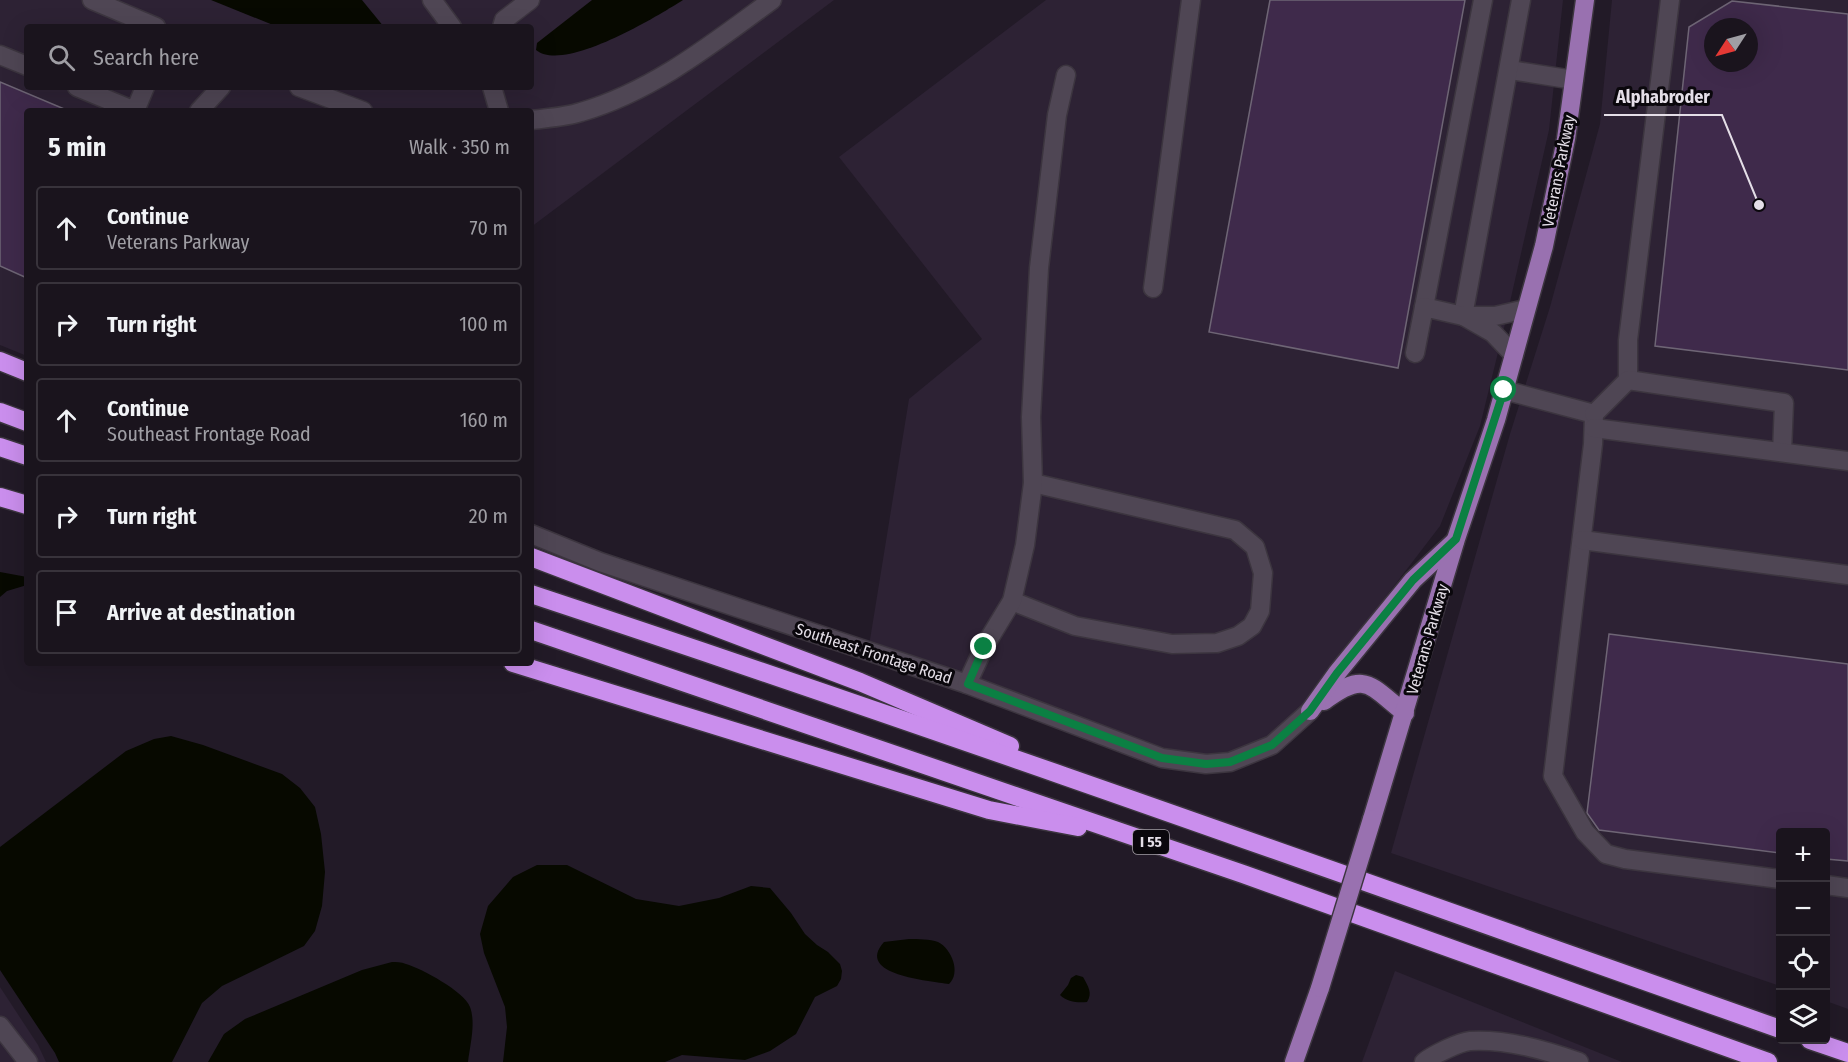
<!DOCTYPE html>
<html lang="en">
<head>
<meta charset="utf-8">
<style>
  body { margin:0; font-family:"Fira Sans Condensed",sans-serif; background:#231d26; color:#f1f3f6 }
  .controls { position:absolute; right:18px; bottom:18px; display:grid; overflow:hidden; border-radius:6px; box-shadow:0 6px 24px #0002 }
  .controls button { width:54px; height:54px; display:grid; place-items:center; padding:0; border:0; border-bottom:2px solid #38333b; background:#1a141d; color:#f1f3f6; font:30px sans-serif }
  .compass { position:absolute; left:1704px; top:18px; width:54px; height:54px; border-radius:50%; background:#1a141d; box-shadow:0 6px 24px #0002; rotate:234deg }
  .stop { position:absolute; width:18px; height:18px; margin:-14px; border:4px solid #0b8043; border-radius:50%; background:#fff }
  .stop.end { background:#0b8043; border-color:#fff; box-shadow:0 2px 6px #0008 }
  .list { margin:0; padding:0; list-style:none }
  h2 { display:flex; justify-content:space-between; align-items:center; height:78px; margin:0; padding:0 24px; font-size:26px }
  h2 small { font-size:20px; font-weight:400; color:#9f9ea4 }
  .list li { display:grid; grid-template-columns:39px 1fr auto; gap:18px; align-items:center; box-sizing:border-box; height:84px; margin:0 12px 12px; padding:0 12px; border:2px solid #38333b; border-radius:6px }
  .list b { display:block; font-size:22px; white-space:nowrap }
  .list p { margin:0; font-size:20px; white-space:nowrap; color:#9f9ea4 }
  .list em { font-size:20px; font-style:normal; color:#9f9ea4 }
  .icon { flex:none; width:33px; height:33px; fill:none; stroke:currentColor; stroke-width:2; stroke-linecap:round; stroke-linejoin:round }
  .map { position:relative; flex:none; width:1848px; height:1062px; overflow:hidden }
  .search { position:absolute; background:#1a141d; box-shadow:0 6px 24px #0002; left:24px; top:24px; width:510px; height:66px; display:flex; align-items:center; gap:15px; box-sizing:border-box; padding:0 21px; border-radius:6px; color:#9f9ea4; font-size:22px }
  .panel { position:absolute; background:#1a141d; box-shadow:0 6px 24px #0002; left:24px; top:108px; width:510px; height:558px; border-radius:6px }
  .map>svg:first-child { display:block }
  .built { fill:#2d2234; fill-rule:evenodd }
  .water { fill:#070900 }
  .building { fill:#3f2a4b; stroke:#6e6575; stroke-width:1.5; fill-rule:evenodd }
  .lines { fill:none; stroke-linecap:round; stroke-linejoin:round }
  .minor-casing { stroke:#3c353f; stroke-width:21 }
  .major-casing { stroke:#3c353f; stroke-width:21 }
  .highway-casing { stroke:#3c353f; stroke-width:21 }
  .minor { stroke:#4f4654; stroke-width:18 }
  .major { stroke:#9971b0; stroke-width:18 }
  .highway { stroke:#ca8eed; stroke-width:18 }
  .major-bridge-casing { stroke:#3c353f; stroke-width:21; stroke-linecap:butt }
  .major-bridge { stroke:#9971b0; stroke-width:18 }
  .route { stroke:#0b8043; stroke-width:8 }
  .labels { text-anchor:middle; stroke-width:6; stroke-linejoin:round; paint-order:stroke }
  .shield { fill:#0a070c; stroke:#a39ea5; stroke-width:1.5 }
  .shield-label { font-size:15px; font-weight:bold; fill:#e4dee7 }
  .street-label { font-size:16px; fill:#e4dee7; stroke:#0a070c }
  .leader { fill:none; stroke:#e4dee7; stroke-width:2 }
  .callout-dot { fill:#e4dee7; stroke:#0a070c; stroke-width:2 }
  .callout-label { font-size:18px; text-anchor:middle; font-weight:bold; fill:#e4dee7; stroke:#0a070c; stroke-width:6; stroke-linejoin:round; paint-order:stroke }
</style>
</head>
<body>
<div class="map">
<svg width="1848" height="1062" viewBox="0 0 1848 1062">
  <rect width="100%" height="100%" fill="#221a27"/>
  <g class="built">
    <path d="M 0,0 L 834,0 L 531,227 L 531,111 L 27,111 L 27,356 L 0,345 ZM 27,27 L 531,27 L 531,87 L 27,87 Z"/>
    <path d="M 1046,0 L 1563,0 L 1549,130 L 1505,324 L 1480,426 L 1440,526 L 1302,706 L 1276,734 L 1240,750 L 1201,758 L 1150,749 L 869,646 L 909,399 L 982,339 L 839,157 Z"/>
    <path d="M 1612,0 L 1848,0 L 1848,1009 L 1826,1001 L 1826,832 L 1780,832 L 1780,986 L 1391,853 L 1510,434 L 1550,307 L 1600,124 ZM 1713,27 L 1749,27 L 1749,63 L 1713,63 Z"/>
    <path d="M 1395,971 L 1622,1062 L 1362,1062 Z"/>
    <path d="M 0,987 L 38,1045 L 46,1062 L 0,1062 Z"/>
  </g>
  <g class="water">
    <path d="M 211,0 L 362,0 L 384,27 L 278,27 Z"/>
    <path d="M 592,0 L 683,0 C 656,17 564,73 536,50 L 537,43 Z"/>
    <path d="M 0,572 L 27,577 L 27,585 L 7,591 L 0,597 Z"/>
    <path d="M 171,736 L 203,745 L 282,774 L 300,788 L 315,807 L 321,834 L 325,872 L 322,906 L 315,931 L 304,946 L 222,986 L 202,1003 L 172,1062 L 59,1062 L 55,1053 L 0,970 L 0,847 L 126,751 L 154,739 Z"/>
    <path d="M 537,865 L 567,865 L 636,899 L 679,906 L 719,898 L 751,886 L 770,888 L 791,913 L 805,934 L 817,945 L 828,952 L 840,964 L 842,971 L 841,979 L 837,986 L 815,997 L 796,1034 L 770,1051 L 745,1060 L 682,1055 L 665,1062 L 503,1062 L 507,1027 L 505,1007 L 484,953 L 480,934 L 488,906 L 513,877 Z"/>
    <path d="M 909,939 C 918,939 930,939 938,942 C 952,949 961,973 949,984 C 930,981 854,975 884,942 Z"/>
    <path d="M 392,962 C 396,962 401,962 406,964 C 421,968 465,992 470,1007 C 476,1023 470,1045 468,1062 L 208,1062 L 224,1034 L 245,1019 L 362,970 Z"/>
    <path d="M 1076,975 L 1083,977 C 1088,986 1093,993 1087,1002 C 1078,1003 1067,1002 1060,995 L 1068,985 L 1071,978 Z"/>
  </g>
  <g class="building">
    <path d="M 1270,0 L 1465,0 L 1398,368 L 1209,332 Z"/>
    <path d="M 1732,1 L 1848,14 L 1848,370 L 1655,346 L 1689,27 ZM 1713,27 L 1749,27 L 1749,63 L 1713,63 Z"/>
    <path d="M 0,82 L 69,111 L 27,111 L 27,278 L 0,266 Z"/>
    <path d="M 1609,634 L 1848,664 L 1848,861 L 1826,859 L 1826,832 L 1780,832 L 1780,853 L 1599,830 L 1587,813 Z"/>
  </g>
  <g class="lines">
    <g class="minor-casing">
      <g id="minor">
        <path d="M 92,0 L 156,27"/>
        <path d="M 432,0 L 452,27"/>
        <path d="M 502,27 L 504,20 L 530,0"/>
        <path d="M 0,55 L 27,66"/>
        <path d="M 1510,70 L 1574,80"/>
        <path d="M 77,87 L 135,111 L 145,87"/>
        <path d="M 299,87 L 363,111"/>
        <path d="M 492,87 L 499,111"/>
        <path d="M 199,111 L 221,87"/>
        <path d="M 531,120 C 547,118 566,117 581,112 C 653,91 712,44 772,0"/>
        <path d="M 1153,288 L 1191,0"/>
        <path d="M 1424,307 L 1483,0"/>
        <path d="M 1463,316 L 1521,0"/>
        <path d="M 1465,317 L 1493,333 L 1514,355"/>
        <path d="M 1415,353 L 1424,307 L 1463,316 L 1495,316 L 1526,309"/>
        <path d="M 1628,380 L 1628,340 L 1670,0"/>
        <path d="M 1504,390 L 1594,414 L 1593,444 L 1553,776 L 1585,832 L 1606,854 L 1625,859 L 1780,879"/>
        <path d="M 1594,414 L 1628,380 L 1784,403 L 1782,452"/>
        <path d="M 1594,428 L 1848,461"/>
        <path d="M 531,534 L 600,562 L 967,684 L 1162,758 L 1206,764 L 1230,762 L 1272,745 L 1310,711"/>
        <path d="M 1582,540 L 1848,575"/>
        <path d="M 1012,601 L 1075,626 L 1172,644 L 1217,643 L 1238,636 L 1252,626 L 1260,611 L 1263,573 L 1255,547 L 1235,530 L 1033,483"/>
        <path d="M 967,684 L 984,647 L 1012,601 L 1025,545 L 1033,483 L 1031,417 L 1039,268 L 1057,115 L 1066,75"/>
        <path d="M 1826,885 L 1848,888"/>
        <path d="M 0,1026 L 28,1062"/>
        <path d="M 1424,1062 C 1433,1055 1459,1042 1470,1041 C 1507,1039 1545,1050 1579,1062"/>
      </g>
    </g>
    <g class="major-casing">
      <g id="major">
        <path d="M 1324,701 C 1366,670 1369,685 1405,713"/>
        <path d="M 1310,711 L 1337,673 L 1413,580 L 1455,541"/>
        <path d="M 1372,819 L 1456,539 L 1496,420 L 1544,246 L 1566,139 L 1585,0"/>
        <path d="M 1294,1062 L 1320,988"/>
      </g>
    </g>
    <g class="highway-casing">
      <g id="highway">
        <path d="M 0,361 L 27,372"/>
        <path d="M 0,412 L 27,422"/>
        <path d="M 0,447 L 27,456"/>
        <path d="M 0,497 L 27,505"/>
        <path d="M 531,557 L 860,682 L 1010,746"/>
        <path d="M 531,594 C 950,733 1365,882 1780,1029"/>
        <path d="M 531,630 L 1243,874 L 1768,1062"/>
        <path d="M 513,663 L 989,810 L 1078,827"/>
        <path d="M 1810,1040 L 1848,1053"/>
      </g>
    </g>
    <use href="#minor" class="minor"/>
    <use href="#major" class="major"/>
    <use href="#highway" class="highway"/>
    <g class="major-bridge-casing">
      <path id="major-bridge" d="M 1320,988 L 1372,819"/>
    </g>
    <use href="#major-bridge" class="major-bridge"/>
  </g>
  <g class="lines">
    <path class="route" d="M 984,647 L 968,684 L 1162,758 L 1206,764 L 1230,762 L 1272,745 L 1310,711 L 1337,673 L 1413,580 L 1456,539 L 1504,390"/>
  </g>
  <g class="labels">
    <rect class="shield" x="1133" y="830" width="36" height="24" rx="4.5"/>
    <g class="shield-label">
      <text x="1151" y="847">I 55</text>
    </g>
    <g class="street-label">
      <text transform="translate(1558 171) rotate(-79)" y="6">Veterans Parkway</text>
      <text transform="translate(1427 639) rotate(-74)" y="6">Veterans Parkway</text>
      <text transform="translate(874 653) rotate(18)" y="6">Southeast Frontage Road</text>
    </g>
  </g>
  <path class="leader" d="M1759 205L1722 115H1604"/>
  <circle class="callout-dot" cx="1759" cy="205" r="6"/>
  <g class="callout-label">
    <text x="1663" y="103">Alphabroder</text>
  </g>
</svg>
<div class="controls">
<button>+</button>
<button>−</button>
<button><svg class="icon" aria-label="locate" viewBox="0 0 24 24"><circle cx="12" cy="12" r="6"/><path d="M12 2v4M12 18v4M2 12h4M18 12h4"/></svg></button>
<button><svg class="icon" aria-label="layers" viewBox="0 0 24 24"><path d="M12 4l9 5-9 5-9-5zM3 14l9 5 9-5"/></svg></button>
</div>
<svg class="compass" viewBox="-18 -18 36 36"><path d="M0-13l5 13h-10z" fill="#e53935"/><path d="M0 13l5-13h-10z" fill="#9f9ea4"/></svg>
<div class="stop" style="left:1504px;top:390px"></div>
<div class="stop end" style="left:984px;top:647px"></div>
<div class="search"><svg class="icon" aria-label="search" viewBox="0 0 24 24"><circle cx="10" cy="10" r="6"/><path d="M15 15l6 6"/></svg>Search here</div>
<section class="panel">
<h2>5 min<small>Walk · 350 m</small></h2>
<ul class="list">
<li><svg class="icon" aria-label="ahead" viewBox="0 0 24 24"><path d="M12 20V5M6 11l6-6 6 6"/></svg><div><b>Continue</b><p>Veterans Parkway</p></div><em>70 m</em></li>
<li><svg class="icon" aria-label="right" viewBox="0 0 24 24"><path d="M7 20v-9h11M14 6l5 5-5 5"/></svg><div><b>Turn right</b></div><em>100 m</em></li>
<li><svg class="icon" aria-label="ahead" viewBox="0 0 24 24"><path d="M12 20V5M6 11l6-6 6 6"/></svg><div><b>Continue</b><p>Southeast Frontage Road</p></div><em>160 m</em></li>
<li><svg class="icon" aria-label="right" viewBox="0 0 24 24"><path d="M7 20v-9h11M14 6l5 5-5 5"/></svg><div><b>Turn right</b></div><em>20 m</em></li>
<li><svg class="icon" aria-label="arrive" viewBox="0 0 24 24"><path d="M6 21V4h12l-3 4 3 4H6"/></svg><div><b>Arrive at destination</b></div></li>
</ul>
</section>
</div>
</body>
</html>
